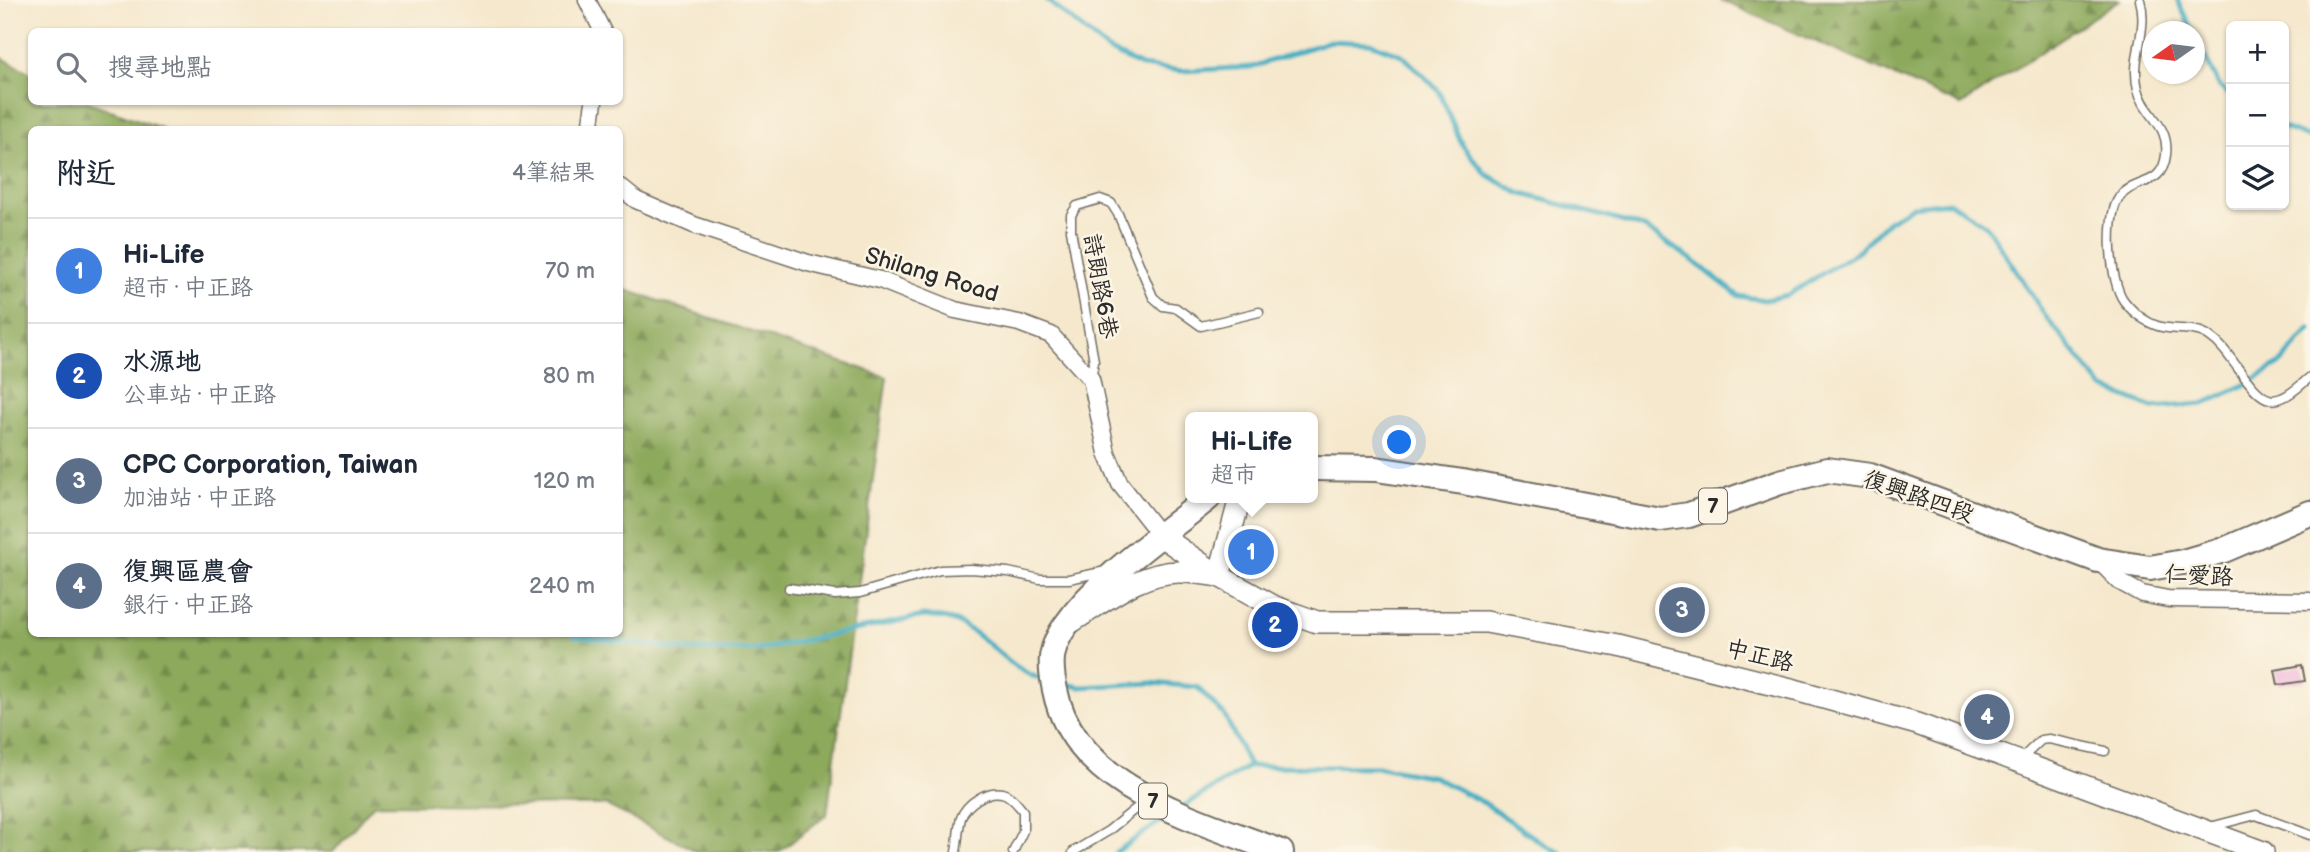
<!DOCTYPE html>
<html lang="zh-TW">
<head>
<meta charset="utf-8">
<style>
  body { margin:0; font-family:"Balsamiq Sans","LXGW WenKai TC",sans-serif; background:#f2f2f3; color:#1f2937 }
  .controls { position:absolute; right:21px; top:21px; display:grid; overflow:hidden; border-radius:10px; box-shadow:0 2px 5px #0004 }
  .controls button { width:63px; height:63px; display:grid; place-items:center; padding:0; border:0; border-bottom:2px solid #e0e1e3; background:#fff; color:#1f2937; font:35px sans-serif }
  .compass { position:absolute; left:2142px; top:21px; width:63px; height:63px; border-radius:50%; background:#fff; box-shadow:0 2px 5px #0004; rotate:256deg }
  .you { position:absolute; left:1400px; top:443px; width:24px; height:24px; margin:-18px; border:5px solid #fff; border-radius:50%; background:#1a73e8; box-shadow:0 0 0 10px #1a73e833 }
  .badge { display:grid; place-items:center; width:46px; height:46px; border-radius:50%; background:#ea580c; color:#fff; font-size:23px; font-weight:700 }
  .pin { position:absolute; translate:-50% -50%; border:4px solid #fff; box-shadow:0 2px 7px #0006 }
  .popup { position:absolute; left:1185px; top:412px; width:133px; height:91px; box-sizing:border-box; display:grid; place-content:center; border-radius:10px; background:#fff; filter:drop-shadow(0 2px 5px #0005); font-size:23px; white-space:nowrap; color:#747a83 }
  .popup b { font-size:26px; color:#1f2937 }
  .popup::after { content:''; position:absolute; left:50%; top:100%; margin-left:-14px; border:14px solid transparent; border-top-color:#fff }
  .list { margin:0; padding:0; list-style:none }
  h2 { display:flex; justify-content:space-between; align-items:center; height:91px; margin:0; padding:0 28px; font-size:30px }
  h2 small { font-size:23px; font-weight:400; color:#747a83 }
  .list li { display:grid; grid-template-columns:46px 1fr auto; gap:21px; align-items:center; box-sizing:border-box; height:105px; padding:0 28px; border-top:2px solid #e0e1e3 }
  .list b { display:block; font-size:26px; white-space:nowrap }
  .list p { margin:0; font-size:23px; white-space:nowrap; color:#747a83 }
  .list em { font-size:23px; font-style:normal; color:#747a83 }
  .icon { flex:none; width:38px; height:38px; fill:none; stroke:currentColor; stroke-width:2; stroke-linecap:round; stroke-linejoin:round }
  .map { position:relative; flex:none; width:2310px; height:852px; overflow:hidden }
  .search { position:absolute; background:#fff; box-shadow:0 2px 5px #0004; left:28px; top:28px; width:595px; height:77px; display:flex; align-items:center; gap:18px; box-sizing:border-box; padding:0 24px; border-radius:10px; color:#747a83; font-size:26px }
  .panel { position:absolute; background:#fff; box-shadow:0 2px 5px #0004; left:28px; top:126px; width:595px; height:511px; border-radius:10px }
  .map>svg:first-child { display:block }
  .forest { fill:url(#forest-firs); stroke:#5c6a44; stroke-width:2 }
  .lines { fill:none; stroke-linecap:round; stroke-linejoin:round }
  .stream { stroke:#45afc3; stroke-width:5 }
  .building { fill:#e9a4d9 }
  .lane-casing { stroke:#726d64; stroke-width:11 }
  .street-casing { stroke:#726d64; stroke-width:19 }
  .secondary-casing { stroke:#726d64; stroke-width:24 }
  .primary-casing { stroke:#726d64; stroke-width:28 }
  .lane { stroke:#fff; stroke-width:8 }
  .street { stroke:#fff; stroke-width:16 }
  .secondary { stroke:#fff; stroke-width:21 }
  .primary { stroke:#fff; stroke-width:24 }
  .labels { text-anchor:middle; stroke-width:5; stroke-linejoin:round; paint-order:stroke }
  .shield { fill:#fcf5e5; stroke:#6a6863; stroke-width:2 }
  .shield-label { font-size:21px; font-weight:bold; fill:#2b2b2b }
  .street-label { font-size:23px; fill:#2b2b2b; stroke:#fcf5e5 }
</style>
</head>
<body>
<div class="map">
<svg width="2310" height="852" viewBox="0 0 2310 852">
  <defs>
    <pattern id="forest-firs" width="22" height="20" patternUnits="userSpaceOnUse" patternTransform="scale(1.75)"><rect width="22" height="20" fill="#8ca95c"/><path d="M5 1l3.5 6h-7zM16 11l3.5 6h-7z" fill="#738a4c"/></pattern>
  </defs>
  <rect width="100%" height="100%" fill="#fcf5e5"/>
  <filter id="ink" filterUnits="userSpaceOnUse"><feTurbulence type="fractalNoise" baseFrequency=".0143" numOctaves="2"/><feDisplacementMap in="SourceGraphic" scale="14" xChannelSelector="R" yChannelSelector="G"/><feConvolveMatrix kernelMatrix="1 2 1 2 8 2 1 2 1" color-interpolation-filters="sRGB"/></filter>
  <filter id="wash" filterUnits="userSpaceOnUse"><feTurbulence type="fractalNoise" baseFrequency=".00686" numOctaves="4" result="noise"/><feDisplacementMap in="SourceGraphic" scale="28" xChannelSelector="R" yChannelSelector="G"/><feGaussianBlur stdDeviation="1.57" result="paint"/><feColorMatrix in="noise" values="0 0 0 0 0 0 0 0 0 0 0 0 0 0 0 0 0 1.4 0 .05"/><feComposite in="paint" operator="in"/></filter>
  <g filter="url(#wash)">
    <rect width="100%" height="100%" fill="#f5e8cd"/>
    <g class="forest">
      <path d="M 1720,0 L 2119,0 L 1961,105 Z"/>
      <path d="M 0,57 L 31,73 L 32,102 L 88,102 L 164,129 L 32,130 L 32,634 L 620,634 L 620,288 L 887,377 L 827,814 L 779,852 L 698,852 L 606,805 L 374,804 L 333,852 L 0,852 Z"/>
    </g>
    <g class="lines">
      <g class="stream">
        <path d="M 1047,0 L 1108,50 L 1141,66 L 1182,71 L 1252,67 L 1330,41 L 1370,43 L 1402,55 L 1439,91 L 1462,145 L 1486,174 L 1519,193 L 1643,227 L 1691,259 L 1739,296 L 1765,300 L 1788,295 L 1857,252 L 1887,222 L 1913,206 L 1949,202 L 1986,225 L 2046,317 L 2103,388 L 2153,408 L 2203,404 L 2245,385 L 2281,363 L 2310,329"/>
        <path d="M 2177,0 L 2193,32"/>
        <path d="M 2194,35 L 2220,87 L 2231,97"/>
        <path d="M 2284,128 L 2310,138"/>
        <path d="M 574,636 L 689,650 L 757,650 L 923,616 C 932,617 943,617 951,620 C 987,633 1007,671 1045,680"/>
        <path d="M 1062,683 L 1080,687 L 1152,683 L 1197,687 L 1225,716 L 1249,766 L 1381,767 L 1434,777 L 1486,804 L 1545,845 L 1560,852"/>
        <path d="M 1182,807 L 1249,766"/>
        <path d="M 1116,852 L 1168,816"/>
      </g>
    </g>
    <g id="blocks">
      <path class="building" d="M 2302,665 L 2305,681 L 2278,685 L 2275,670 Z"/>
    </g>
  </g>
  <g filter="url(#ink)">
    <use href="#blocks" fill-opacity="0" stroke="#726d64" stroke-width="2"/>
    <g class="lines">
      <g class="lane-casing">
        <g id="lane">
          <path d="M 2140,0 C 2149,30 2130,59 2138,89 C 2144,115 2170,124 2166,155 C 2162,189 2134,177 2119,198 C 2105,217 2110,283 2124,301 C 2134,314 2151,327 2168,328 C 2181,330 2198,328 2209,336 C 2221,344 2229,356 2237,367 C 2266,406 2273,411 2310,377"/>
          <path d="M 1091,379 L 1094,361 L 1071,230 L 1071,215 L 1077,206 L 1100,199 L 1111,203 L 1118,214 L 1153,297 L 1163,306 L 1176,308 L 1201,326 L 1259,312"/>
          <path d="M 789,588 L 835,595 L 860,593 L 940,570 L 971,569 L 1008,572 L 1040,579 L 1069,579 L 1106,571"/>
          <path d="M 2020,760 L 2041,740 L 2049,739 L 2105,751"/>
          <path d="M 2210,827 L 2256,815 L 2310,835"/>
          <path d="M 956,852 C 958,841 958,829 961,818 C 966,804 986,790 1002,793 C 1011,795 1017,804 1023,811 L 1023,831 L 1013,852"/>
          <path d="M 1073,852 L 1108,831 L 1145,801"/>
        </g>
      </g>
      <g class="street-casing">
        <g id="street">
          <path d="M 587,0 L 603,32"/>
          <path d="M 590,130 L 594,102"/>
          <path d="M 620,187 L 636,200 L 694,225 L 808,263 L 880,280 L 955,310 L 1019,323 L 1051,335 L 1091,379 L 1107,453 L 1120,484 L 1161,536"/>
          <path d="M 2098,560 L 2120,582 L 2142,594 L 2168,599 L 2310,601"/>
        </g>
      </g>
      <g class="secondary-casing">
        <g id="secondary">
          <path d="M 1161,536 L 1219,576 L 1275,607 L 1317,622 L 1486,622 L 1618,646 L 1795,690 L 1917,724 L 2263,852"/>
          <path d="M 1073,621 C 1105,601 1141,571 1181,572 C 1194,572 1207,574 1219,576 L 1240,498"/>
        </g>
      </g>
      <g class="primary-casing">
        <g id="primary">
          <path d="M 1312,468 L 1376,469 L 1463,482 L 1660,519 L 1689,515 L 1780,482 L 1827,470 L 1870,476 L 2098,560 L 2150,568 L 2183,562 L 2224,550 L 2310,513"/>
          <path d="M 1208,498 C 1162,536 1100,576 1066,625 C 1050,647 1049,663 1055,690 C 1074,789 1199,820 1281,852"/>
        </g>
      </g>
      <use href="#lane" class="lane"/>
      <use href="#street" class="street"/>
      <use href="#secondary" class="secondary"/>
      <use href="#primary" class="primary"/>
    </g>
  </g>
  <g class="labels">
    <g class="shield">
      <rect x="1699" y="488.5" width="28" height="35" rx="5"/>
      <rect x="1139" y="783.5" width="28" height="35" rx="5"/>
    </g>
    <g class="shield-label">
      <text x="1713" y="513">7</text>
      <text x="1153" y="808">7</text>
    </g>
    <g class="street-label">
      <text transform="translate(932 274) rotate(17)" y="8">Shilang Road</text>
      <text transform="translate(1101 286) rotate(80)" y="8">詩朗路6巷</text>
      <text transform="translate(1919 496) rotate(19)" y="8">復興路四段</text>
      <text transform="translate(2199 575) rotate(3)" y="8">仁愛路</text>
      <text transform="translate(1760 655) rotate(14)" y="8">中正路</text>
    </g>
  </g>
</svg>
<div class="controls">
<button>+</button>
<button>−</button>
<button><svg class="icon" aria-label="layers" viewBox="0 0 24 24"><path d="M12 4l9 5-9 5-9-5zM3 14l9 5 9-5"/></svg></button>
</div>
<svg class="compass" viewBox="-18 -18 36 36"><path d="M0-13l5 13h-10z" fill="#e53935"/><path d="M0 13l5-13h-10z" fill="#747a83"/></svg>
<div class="you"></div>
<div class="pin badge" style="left:1251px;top:552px;background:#3f7fe0">1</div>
<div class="popup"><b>Hi-Life</b>超市</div>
<div class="pin badge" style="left:1275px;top:625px;background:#1a4fb4">2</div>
<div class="pin badge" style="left:1682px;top:610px;background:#5c6f8a">3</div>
<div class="pin badge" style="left:1987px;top:717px;background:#5c6f8a">4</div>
<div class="search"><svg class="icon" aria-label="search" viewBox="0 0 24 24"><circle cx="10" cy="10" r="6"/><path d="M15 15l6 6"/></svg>搜尋地點</div>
<section class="panel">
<h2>附近<small>4筆結果</small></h2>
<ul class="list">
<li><span class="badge" style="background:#3f7fe0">1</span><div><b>Hi-Life</b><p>超市 · 中正路</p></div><em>70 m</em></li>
<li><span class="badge" style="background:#1a4fb4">2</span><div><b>水源地</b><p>公車站 · 中正路</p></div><em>80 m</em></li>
<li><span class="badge" style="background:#5c6f8a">3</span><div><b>CPC Corporation, Taiwan</b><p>加油站 · 中正路</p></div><em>120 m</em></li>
<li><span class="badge" style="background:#5c6f8a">4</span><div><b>復興區農會</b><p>銀行 · 中正路</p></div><em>240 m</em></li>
</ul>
</section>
</div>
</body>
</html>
